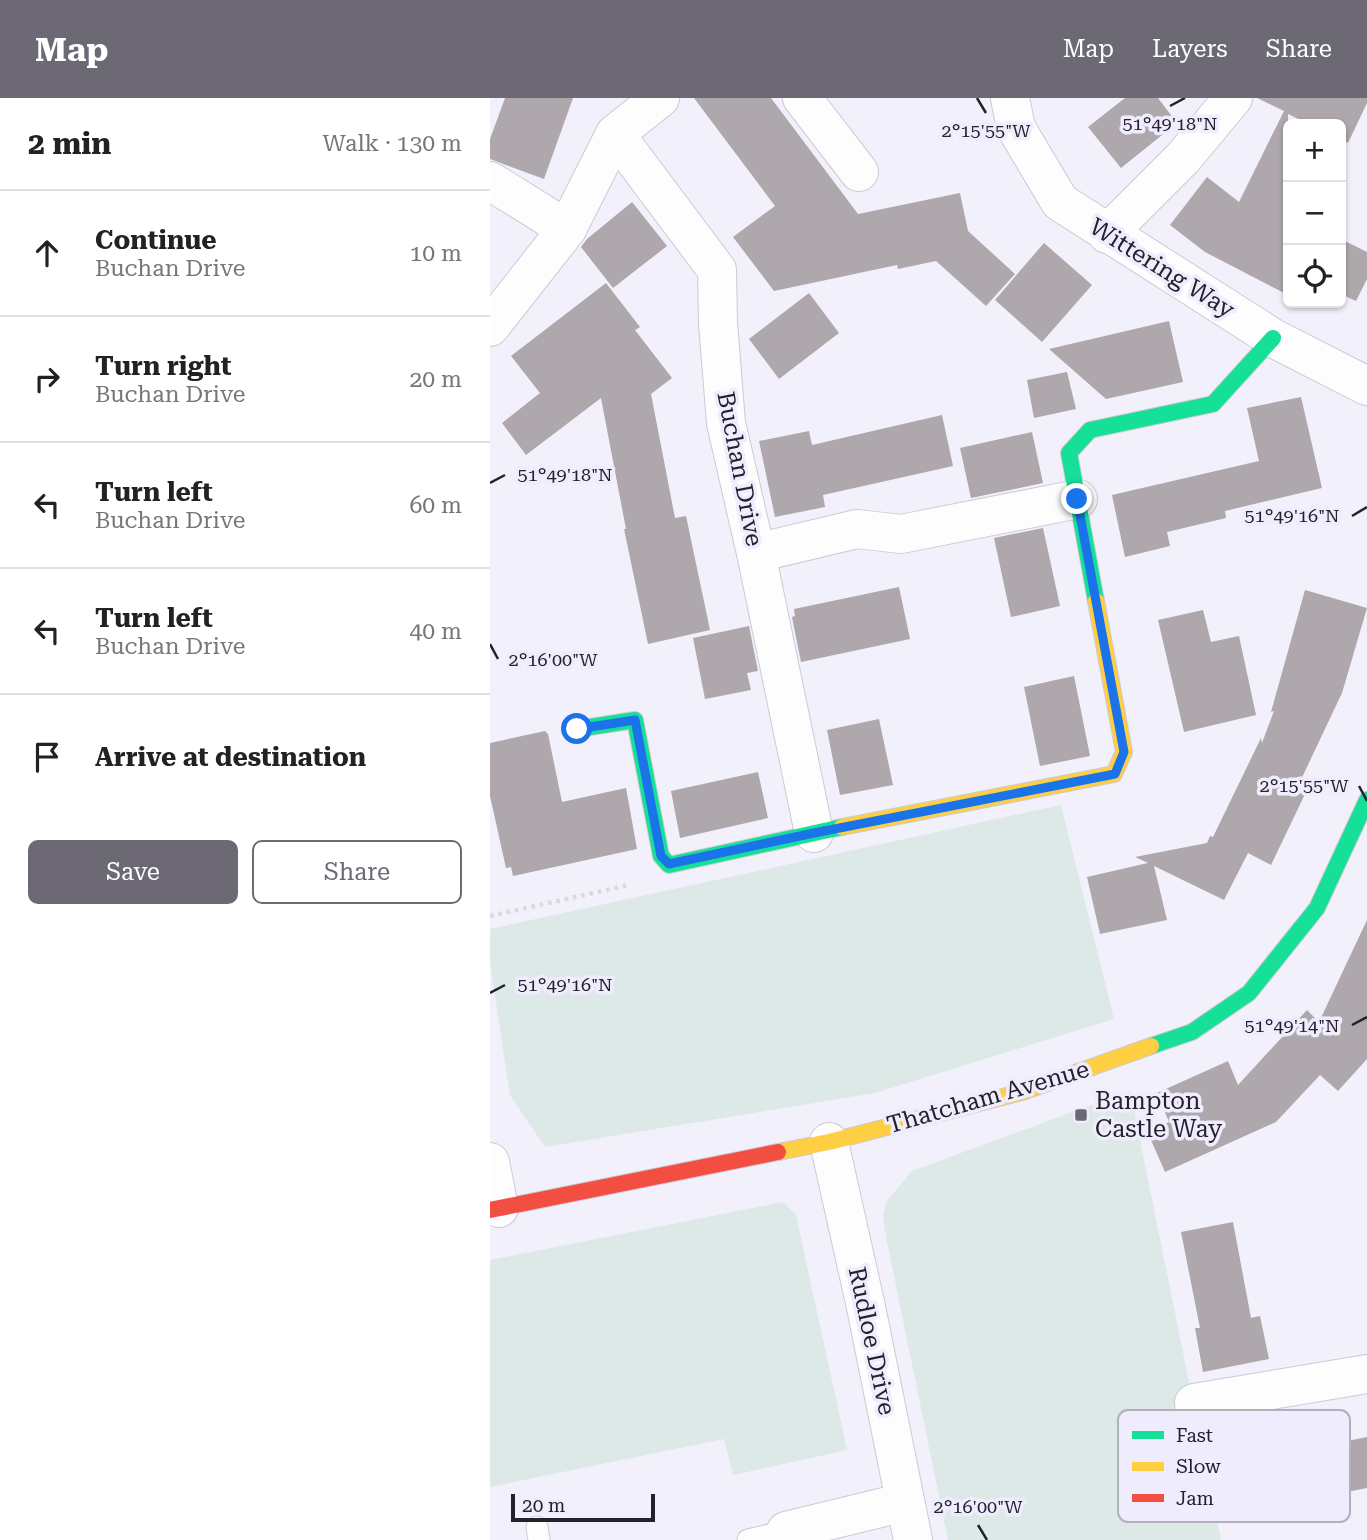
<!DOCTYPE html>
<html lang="en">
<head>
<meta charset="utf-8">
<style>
  body { margin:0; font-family:"Roboto Serif",serif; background:#f2f2f2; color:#222 }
  .controls { position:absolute; right:21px; top:21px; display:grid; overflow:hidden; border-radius:10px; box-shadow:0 2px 5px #0004 }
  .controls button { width:63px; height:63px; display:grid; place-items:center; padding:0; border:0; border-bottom:2px solid #e0e0e0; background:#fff; color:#222; font:35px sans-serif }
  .scale { position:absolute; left:21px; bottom:18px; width:144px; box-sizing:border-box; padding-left:7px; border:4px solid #24212c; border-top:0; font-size:19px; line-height:24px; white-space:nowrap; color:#24212c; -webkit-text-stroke:5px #efecfe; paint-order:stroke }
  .stop { position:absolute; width:21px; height:21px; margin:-16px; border:5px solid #1a73e8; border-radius:50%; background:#fff }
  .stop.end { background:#1a73e8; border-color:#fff; box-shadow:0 2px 7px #0008 }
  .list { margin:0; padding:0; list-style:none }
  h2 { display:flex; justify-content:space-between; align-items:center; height:91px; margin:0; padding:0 28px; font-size:30px }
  h2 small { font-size:23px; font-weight:400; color:#767676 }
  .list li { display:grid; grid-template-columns:46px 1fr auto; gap:21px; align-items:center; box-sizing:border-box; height:126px; padding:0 28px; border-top:2px solid #e0e0e0 }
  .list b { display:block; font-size:26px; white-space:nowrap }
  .list p { margin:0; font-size:23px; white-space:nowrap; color:#767676 }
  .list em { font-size:23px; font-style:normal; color:#767676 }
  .actions { display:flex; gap:14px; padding:21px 28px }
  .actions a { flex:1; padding:16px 0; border:2px solid #6c6974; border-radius:10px; text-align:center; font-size:24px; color:#6c6974 }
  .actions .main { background:#6c6974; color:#fff }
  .icon { flex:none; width:38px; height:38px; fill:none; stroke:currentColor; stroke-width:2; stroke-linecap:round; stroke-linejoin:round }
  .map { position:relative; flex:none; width:877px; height:1442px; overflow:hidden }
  header { display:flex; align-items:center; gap:42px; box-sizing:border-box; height:98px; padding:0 35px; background:#6c6974; color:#fff }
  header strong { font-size:33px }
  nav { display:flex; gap:38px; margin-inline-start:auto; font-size:24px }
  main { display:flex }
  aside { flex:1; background:#fff }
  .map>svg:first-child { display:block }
  .green { fill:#dde9e6 }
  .building { fill:#aea7ab }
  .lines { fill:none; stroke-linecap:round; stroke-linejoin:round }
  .lane-casing { stroke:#cccad4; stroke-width:23 }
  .street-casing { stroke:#cccad4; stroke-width:40 }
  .fast-casing { stroke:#cccad4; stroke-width:18 }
  .slow-casing { stroke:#cccad4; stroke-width:18 }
  .jam-casing { stroke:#cccad4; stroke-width:18 }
  .path { stroke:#d9d9dc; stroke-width:4.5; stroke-dasharray:3.5 5; stroke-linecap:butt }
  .lane { stroke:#fdfdfe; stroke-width:21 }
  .street { stroke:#fdfdfe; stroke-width:38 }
  .fast { stroke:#16e098; stroke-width:16 }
  .slow { stroke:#ffcf43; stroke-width:16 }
  .jam { stroke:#f24e42; stroke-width:16 }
  .route { stroke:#1a73e8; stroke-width:9 }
  .ticks { fill:none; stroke:#24212c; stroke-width:2.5 }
  .poi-dot { fill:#6c6974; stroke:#efecfe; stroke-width:2.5 }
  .labels { text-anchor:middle; stroke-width:7; stroke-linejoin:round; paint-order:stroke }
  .street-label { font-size:24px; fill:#24212c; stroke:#efecfe }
  .poi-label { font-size:24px; fill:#24212c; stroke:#efecfe; text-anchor:start }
  .key { fill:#efecfe; stroke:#b2afbf; stroke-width:2 }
  .key-label { font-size:19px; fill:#24212c }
  .ticks-label { font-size:18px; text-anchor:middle; fill:#24212c; stroke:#efecfe; stroke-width:7; stroke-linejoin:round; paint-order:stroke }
</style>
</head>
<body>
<header>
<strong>Map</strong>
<nav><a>Map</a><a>Layers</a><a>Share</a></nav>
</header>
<main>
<aside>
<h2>2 min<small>Walk · 130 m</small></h2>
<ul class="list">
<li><svg class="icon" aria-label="ahead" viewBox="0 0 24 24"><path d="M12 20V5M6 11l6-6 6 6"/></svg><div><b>Continue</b><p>Buchan Drive</p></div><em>10 m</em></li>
<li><svg class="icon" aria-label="right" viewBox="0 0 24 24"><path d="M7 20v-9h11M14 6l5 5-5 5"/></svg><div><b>Turn right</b><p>Buchan Drive</p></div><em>20 m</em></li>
<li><svg class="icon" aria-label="left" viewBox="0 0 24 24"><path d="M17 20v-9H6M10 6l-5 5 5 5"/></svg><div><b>Turn left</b><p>Buchan Drive</p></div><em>60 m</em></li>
<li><svg class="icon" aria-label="left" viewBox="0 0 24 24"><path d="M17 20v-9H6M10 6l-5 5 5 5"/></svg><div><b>Turn left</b><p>Buchan Drive</p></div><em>40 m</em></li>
<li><svg class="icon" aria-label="arrive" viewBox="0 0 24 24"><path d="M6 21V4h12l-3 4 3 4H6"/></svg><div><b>Arrive at destination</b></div></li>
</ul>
<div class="actions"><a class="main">Save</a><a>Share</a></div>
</aside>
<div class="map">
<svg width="877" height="1442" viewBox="0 0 877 1442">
  <rect width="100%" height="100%" fill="#f2f0fa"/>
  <g class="green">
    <path d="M 571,707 L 624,921 L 385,995 L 55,1049 L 20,997 L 0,865 L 0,831 Z"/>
    <path d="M 640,993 L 731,1442 L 458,1442 L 396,1139 L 393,1119 L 396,1104 L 422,1073 Z"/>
    <path d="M 293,1104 L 306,1117 L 357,1352 L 243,1377 L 234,1341 L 0,1389 L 0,1162 Z"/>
  </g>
  <g class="building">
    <path d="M 15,0 L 83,0 L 54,81 L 0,61 L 0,41 Z"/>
    <path d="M 204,0 L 281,0 L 368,116 L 470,95 L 478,133 L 525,176 L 496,208 L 446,163 L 408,171 L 407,167 L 284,193 L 243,139 L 285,108 Z"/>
    <path d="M 635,0 L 668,0 L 687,25 L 631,70 L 598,29 Z"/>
    <path d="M 767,0 L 877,0 L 877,5 L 858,45 L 851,41 L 851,26 L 820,26 L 798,16 L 798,197 L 715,154 L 680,127 L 717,79 L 749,104 L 794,13 Z"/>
    <path d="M 142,104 L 177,148 L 123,190 L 91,149 L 97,141 Z"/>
    <path d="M 851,141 L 877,154 L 877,181 L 866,203 L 851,196 Z"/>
    <path d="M 554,145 L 602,187 L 552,244 L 505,202 Z"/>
    <path d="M 116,185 L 150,229 L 145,232 L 182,280 L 161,296 L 185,420 L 196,418 L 220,532 L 158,546 L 134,431 L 136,431 L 111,300 L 36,357 L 12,325 L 50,295 L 21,258 Z"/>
    <path d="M 319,195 L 349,235 L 289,281 L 259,241 Z"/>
    <path d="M 679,223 L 693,284 L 616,301 L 559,251 Z"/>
    <path d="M 577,274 L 586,311 L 544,320 L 537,282 Z"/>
    <path d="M 811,299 L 832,390 L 735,413 L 736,420 L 677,434 L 680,448 L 635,459 L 622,397 L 769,363 L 757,310 Z"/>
    <path d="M 452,317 L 463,368 L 333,397 L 335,409 L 285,419 L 269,343 L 319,333 L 322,347 Z"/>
    <path d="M 542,334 L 553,385 L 481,400 L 470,350 Z"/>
    <path d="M 553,430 L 570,508 L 521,519 L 504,440 Z"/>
    <path d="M 409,489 L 420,541 L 311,564 L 302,519 L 305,518 L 304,511 Z"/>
    <path d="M 815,492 L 877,510 L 852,595 L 807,690 L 816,694 L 781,767 L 758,755 L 734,802 L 664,768 L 677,822 L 610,836 L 597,779 L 658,765 L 645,759 L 717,745 L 720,738 L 723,739 L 771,640 L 772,645 L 784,613 L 781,614 Z"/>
    <path d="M 713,512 L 721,544 L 749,538 L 766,617 L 694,634 L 668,522 Z"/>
    <path d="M 259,528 L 268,573 L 257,575 L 261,592 L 215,601 L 203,540 Z"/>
    <path d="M 584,578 L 600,658 L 550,668 L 534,589 Z"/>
    <path d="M 389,621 L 403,687 L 350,697 L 337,632 Z"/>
    <path d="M 55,633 L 58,636 L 72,704 L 136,690 L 147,751 L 23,778 L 21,769 L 16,770 L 0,698 L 0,645 Z"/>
    <path d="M 268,674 L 278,720 L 190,740 L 181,693 Z"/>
    <path d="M 877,822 L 877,961 L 848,993 L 830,977 L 786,1024 L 675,1074 L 657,1033 L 679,1024 L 667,995 L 738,963 L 748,987 L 817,912 L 829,924 Z"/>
    <path d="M 743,1124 L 761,1220 L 770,1218 L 779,1261 L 713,1274 L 705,1230 L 710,1230 L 691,1134 Z"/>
    <path d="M 877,1339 L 877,1390 L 736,1418 L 726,1369 Z"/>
  </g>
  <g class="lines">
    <g class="lane-casing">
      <g id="lane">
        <path d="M 47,1429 L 49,1442"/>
        <path d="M 258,1442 L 296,1433"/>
      </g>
    </g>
    <g class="street-casing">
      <g id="street">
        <path d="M 312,0 L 369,74"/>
        <path d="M 520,0 L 526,30 L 570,104 L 783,240 L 877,288"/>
        <path d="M 125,36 L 227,172 L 228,225 L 236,325 L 266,455 L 324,735"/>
        <path d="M 0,83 L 77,131"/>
        <path d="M 617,136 L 693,60 L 743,0"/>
        <path d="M 0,229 L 77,131 L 125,36 L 170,0"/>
        <path d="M 266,455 L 367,431 L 411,436 L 588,401"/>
        <path d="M 339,1044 L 376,1209 L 423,1442"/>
        <path d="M 0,1064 L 9,1110"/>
        <path d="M 704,1305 L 877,1276"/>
        <path d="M 296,1433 L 415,1404"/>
      </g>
    </g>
    <g class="fast-casing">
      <g id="fast">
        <path d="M 606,503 L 579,355 L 600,332 L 723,306 L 783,240"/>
        <path d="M 87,631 L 145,622 L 171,758 L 179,767 L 352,729"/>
        <path d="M 661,948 L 702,934 L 759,895 L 827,810 L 877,702"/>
      </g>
    </g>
    <g class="slow-casing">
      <g id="slow">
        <path d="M 352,729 L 624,676 L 634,654 L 606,503"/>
        <path d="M 288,1054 L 339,1044 L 532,994 L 661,948"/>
      </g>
    </g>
    <g class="jam-casing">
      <path id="jam" d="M 0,1112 L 288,1054"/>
    </g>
    <path class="path" d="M 0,818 L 139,787"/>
    <use href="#lane" class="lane"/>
    <use href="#street" class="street"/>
    <use href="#fast" class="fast"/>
    <use href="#slow" class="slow"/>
    <use href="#jam" class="jam"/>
  </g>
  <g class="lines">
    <path class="route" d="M 87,631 L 145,622 L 171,758 L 179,766 L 324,735 L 625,676 L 634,654 L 587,401"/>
  </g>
  <path class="ticks" d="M 487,0 L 496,15M 680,8 L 695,0M 0,385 L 15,377M 862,418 L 877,409M 0,546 L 8,561M 869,688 L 877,703M 0,895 L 15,887M 862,927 L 877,919M 488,1427 L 497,1442"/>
  <rect class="poi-dot" x="584" y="1010" width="14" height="14" rx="3.5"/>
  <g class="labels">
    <g class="street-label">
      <text transform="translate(672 170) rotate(32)" y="8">Wittering Way</text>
      <text transform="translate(250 371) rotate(79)" y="8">Buchan Drive</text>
      <text transform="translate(498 999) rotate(-16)" y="8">Thatcham Avenue</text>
      <text transform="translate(382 1243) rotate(78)" y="8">Rudloe Drive</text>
    </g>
    <g class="poi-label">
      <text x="605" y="1011">Bampton<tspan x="605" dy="28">Castle Way</tspan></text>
    </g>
  </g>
  <rect x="628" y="1312" width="232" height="112" rx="10" class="key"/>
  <rect x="642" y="1333" width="32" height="8" fill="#16e098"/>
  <rect x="642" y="1364" width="32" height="9" fill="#ffcf43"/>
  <rect x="642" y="1396" width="32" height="8" fill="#f24e42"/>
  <g class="key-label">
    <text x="686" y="1344">Fast</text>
    <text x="686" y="1375">Slow</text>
    <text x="686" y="1407">Jam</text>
  </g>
  <g class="ticks-label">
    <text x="680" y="32">51°49'18"N</text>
    <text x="496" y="39">2°15'55"W</text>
    <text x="75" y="383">51°49'18"N</text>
    <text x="802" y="424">51°49'16"N</text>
    <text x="63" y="568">2°16'00"W</text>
    <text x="814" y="694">2°15'55"W</text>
    <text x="75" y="893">51°49'16"N</text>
    <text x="802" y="934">51°49'14"N</text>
    <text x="488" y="1415">2°16'00"W</text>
  </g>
</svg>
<div class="controls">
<button>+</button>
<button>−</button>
<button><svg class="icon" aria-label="locate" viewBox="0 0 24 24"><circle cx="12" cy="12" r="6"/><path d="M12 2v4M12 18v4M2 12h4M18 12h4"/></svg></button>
</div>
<div class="scale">20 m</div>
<div class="stop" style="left:87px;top:631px"></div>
<div class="stop end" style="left:587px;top:401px"></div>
</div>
</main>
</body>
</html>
